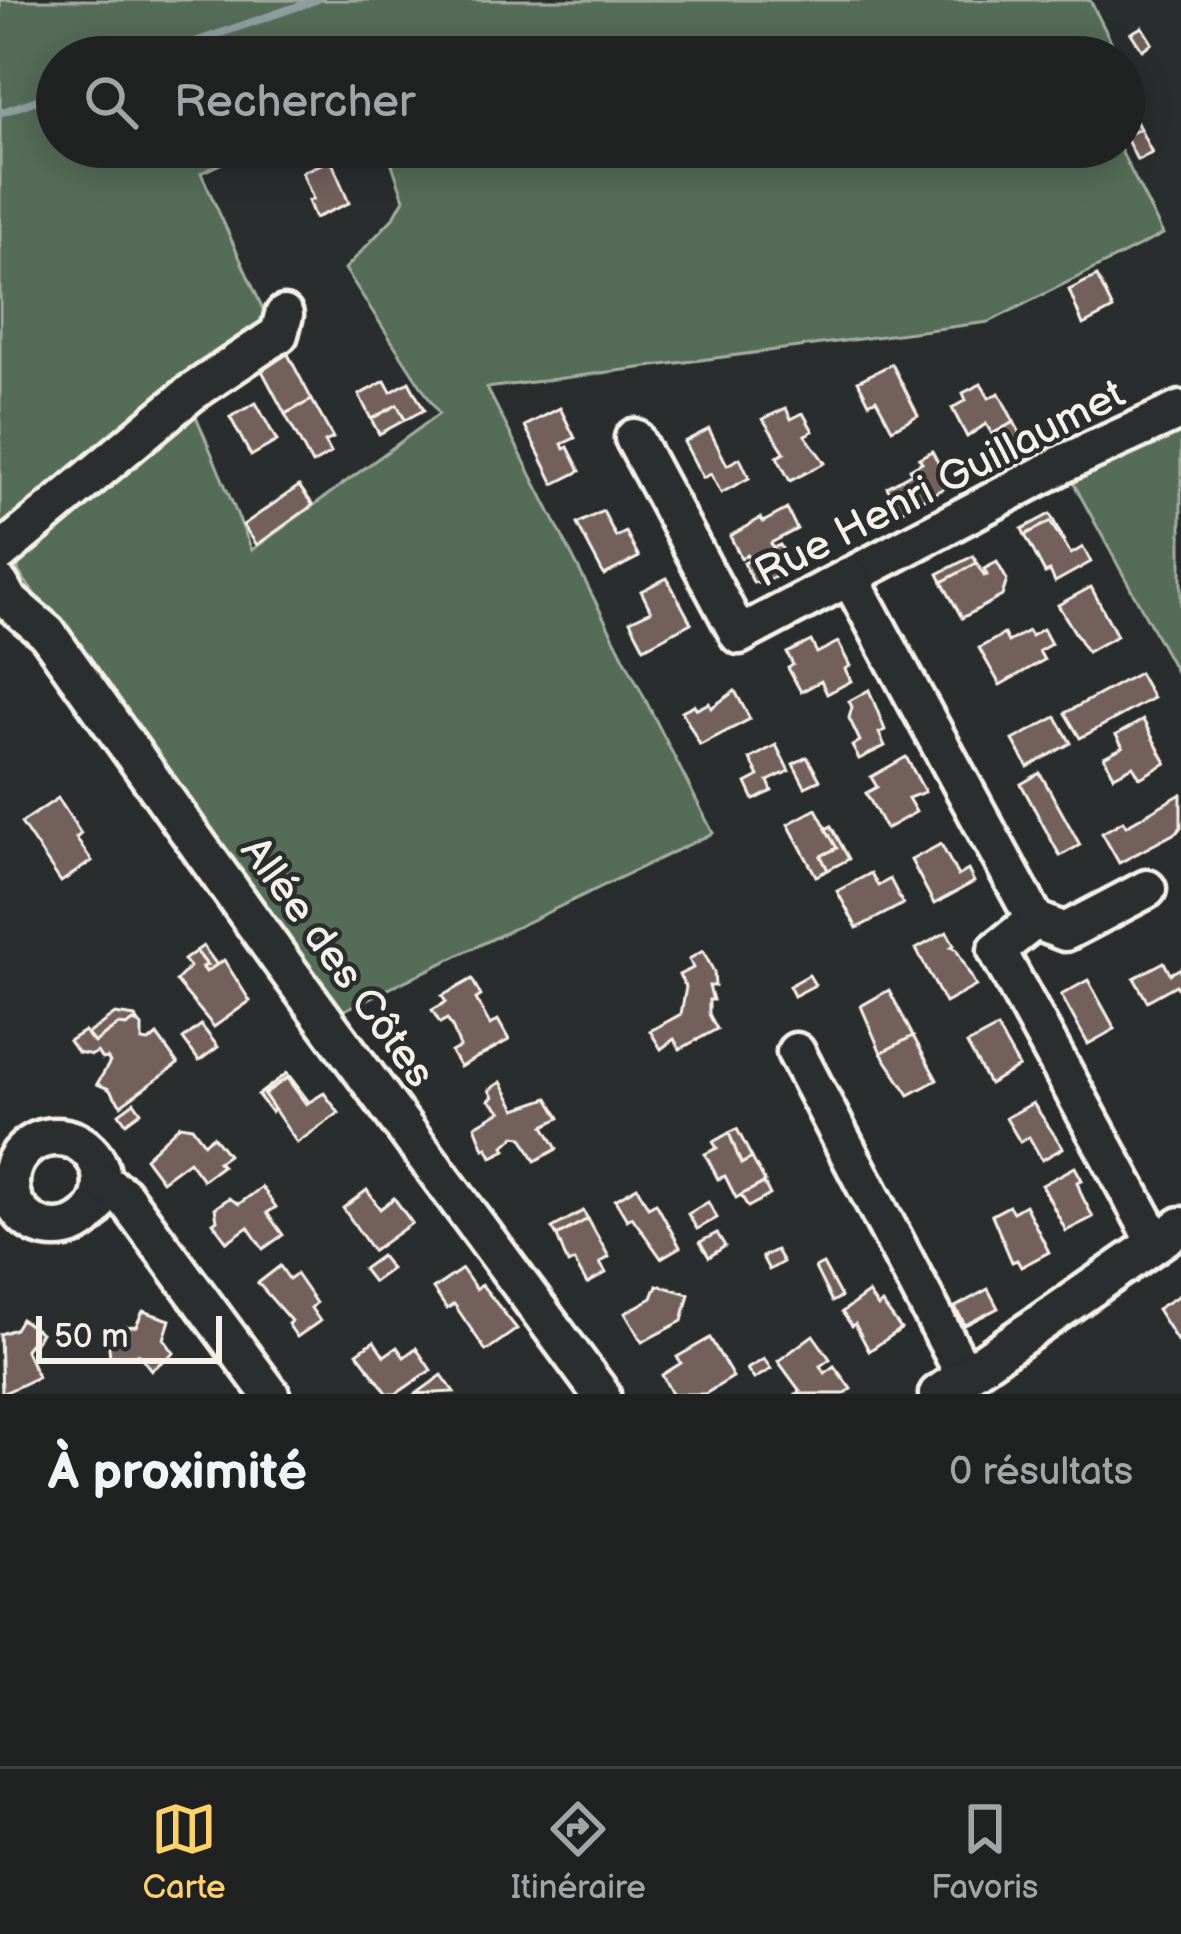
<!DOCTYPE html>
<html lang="fr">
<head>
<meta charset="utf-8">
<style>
  body { margin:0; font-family:"Balsamiq Sans",sans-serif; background:#282a2a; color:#f1f3f6 }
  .scale { position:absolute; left:36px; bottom:30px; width:186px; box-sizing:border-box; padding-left:12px; border:6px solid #f4f1e8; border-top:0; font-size:33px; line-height:42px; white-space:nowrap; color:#f4f1e8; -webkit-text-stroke:9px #2a2d2e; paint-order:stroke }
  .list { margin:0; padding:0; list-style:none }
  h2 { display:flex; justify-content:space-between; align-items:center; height:156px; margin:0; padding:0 48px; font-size:51px }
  h2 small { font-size:39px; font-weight:400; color:#a2a4a5 }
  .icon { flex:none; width:66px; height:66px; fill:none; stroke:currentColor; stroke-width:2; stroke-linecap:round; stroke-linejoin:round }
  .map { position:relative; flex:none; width:1181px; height:1394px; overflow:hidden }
  .search { position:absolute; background:#202222; box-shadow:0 6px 30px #0003; left:36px; right:36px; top:36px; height:132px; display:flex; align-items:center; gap:30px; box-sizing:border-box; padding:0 42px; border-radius:66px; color:#a2a4a5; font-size:45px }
  .sheet { height:372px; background:#202222 }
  nav { display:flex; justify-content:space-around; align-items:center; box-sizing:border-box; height:168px; border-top:3px solid #3d3f40; background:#202222; font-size:33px; color:#a2a4a5 }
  nav a { display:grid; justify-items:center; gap:6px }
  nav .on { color:#ffd166 }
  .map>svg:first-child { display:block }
  .green { fill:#556c59; stroke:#a4aea0; stroke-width:3 }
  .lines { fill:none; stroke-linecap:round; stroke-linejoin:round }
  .stream { stroke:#8e9e9e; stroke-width:8 }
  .building { fill:#73615d; stroke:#f4f1e8; stroke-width:3 }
  .minor-casing { stroke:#f4f1e8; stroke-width:45 }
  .minor { stroke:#2a2d2e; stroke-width:36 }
  .labels { text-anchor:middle; stroke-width:9; stroke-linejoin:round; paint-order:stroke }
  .street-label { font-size:42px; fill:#f4f1e8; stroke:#2a2d2e }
</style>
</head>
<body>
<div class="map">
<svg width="1181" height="1394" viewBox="0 0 1181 1394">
  <rect width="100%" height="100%" fill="#2a2d2e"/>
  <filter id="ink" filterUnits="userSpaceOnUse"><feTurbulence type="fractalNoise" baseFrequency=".00833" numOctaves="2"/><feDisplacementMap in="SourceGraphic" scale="24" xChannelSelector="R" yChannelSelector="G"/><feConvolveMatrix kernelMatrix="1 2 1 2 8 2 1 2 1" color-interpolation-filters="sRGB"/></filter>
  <g filter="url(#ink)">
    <g class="green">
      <path d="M 0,0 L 1090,0 L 1119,57 L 57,57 L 57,147 L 257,147 L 201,173 L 267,318 L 0,541 Z"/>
      <path d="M 386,147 L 1119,147 L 1163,234 L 989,322 L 487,388 L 713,833 L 334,1015 L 18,571 L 18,556 L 193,409 L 252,550 L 439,414 L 345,269 L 394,217 L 404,199 Z"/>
      <path d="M 1181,422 L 1181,681 L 1068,473 Z"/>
    </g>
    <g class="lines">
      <g class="stream">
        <path d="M 152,57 L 316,0"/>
        <path d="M 0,113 L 57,93"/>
      </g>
    </g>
    <g class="building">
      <path d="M 1142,27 L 1152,43 L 1142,50 L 1131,33 Z"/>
      <path d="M 1132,113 L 1140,129 L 1125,136 L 1124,117 Z"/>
      <path d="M 1140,129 L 1152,153 L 1137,160 L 1125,136 Z"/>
      <path d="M 331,160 L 349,203 L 315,218 L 308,201 L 313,199 L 302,172 Z"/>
      <path d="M 1097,276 L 1113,309 L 1083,325 L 1069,290 Z"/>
      <path d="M 282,343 L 312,400 L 285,414 L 260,367 Z"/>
      <path d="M 892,364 L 918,415 L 892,429 L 876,399 L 869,403 L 858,381 Z"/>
      <path d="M 385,381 L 391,392 L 409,382 L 424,410 L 405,420 L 397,405 L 371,419 L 359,395 Z"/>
      <path d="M 981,384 L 989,398 L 999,393 L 1014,422 L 992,434 L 986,424 L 967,437 L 952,408 L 966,400 L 963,393 Z"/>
      <path d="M 312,400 L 333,438 L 325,442 L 331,453 L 312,464 L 285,414 Z"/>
      <path d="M 256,403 L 277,441 L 251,456 L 230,417 Z"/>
      <path d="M 397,405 L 405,420 L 379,434 L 371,419 Z"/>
      <path d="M 560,408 L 575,438 L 562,444 L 564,449 L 568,447 L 580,471 L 554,484 L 525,426 Z"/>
      <path d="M 786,408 L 791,419 L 803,413 L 813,431 L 805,435 L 825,463 L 790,481 L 777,457 L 785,453 L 763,419 Z"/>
      <path d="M 1014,422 L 1026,444 L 1004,456 L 992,434 Z"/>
      <path d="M 709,429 L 727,465 L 740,458 L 749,478 L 721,493 L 711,474 L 703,478 L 684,442 Z"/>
      <path d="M 932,451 L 950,485 L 900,511 L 887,487 L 912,473 L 910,469 L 922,462 L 919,458 Z"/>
      <path d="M 299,486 L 313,505 L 257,545 L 243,525 Z"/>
      <path d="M 787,509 L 797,529 L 771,543 L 773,548 L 780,545 L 792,568 L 762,584 L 753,582 L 744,563 L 750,560 L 747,555 L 741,558 L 730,536 L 761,518 L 763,522 Z"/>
      <path d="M 603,511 L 616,537 L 626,532 L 639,557 L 604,575 L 577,524 Z"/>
      <path d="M 1050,514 L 1064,541 L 1061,543 L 1050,522 L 1025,535 L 1022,529 Z"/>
      <path d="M 1050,522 L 1071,554 L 1083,547 L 1091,562 L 1055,582 L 1050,571 L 1045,573 L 1025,535 Z"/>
      <path d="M 973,556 L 977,563 L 942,582 L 938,574 Z"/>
      <path d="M 997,562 L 1007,580 L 1002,596 L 962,618 L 942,582 L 977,563 L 984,576 L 987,575 L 984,569 Z"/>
      <path d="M 667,578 L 691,623 L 644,648 L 630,621 L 651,611 L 641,591 Z"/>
      <path d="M 1091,587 L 1117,636 L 1087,652 L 1058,605 Z"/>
      <path d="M 1043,629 L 1051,644 L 1039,651 L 1044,660 L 1000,685 L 979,648 L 1004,634 L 1008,642 L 1028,631 L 1031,636 Z"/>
      <path d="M 811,641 L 817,653 L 838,642 L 850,666 L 845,669 L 851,681 L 827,694 L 821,681 L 801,692 L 788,668 L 793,665 L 787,653 Z"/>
      <path d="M 1139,673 L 1153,698 L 1080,738 L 1065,713 Z"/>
      <path d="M 869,690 L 885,730 L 879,733 L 885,746 L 859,759 L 852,746 L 860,741 L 849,718 L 852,707 L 849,701 Z"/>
      <path d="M 735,691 L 750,719 L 700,745 L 682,711 L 694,705 L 697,709 L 709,703 L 711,708 Z"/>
      <path d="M 1056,717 L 1071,743 L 1028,767 L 1013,740 Z"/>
      <path d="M 1143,720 L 1166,763 L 1140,778 L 1133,766 L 1114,776 L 1104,757 L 1123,747 L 1116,735 Z"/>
      <path d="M 776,745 L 789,771 L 768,781 L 772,791 L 754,800 L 746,783 L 759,776 L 750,759 Z"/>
      <path d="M 807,757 L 820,780 L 805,787 L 793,764 Z"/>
      <path d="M 906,757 L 925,792 L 908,798 L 916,812 L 886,829 L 866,793 L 877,787 L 871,777 Z"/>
      <path d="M 1040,773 L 1080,845 L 1060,856 L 1021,784 Z"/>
      <path d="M 1181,794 L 1181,827 L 1177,832 L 1119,863 L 1102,833 L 1123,821 L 1126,826 Z"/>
      <path d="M 58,798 L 81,834 L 76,838 L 92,861 L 61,882 L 21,823 Z"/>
      <path d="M 816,809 L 837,848 L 821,856 L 828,870 L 816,876 L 788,824 Z"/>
      <path d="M 831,826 L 849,859 L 828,870 L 821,856 L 837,848 L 826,829 Z"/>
      <path d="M 941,844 L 958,876 L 968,870 L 974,882 L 934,904 L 911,860 Z"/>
      <path d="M 871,873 L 878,886 L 890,879 L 903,904 L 857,928 L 837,891 Z"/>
      <path d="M 947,932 L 954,945 L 951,947 L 956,949 L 976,986 L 945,1003 L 916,949 Z"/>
      <path d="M 203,946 L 217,965 L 206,972 L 202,967 L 207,965 L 196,951 Z"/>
      <path d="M 196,951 L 207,965 L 202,967 L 206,972 L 224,960 L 250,1001 L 214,1027 L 176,981 L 190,967 L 184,960 Z"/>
      <path d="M 703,951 L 714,972 L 715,986 L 709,986 L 713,1000 L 709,1000 L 709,1014 L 717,1029 L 680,1049 L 674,1039 L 661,1049 L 650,1031 L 681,1014 L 686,987 L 679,975 L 693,968 L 689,959 Z"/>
      <path d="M 1164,962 L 1170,974 L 1181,968 L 1181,993 L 1176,985 L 1147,1001 L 1134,978 Z"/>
      <path d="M 809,975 L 815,985 L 794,996 L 789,986 Z"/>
      <path d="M 472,979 L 481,996 L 476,999 L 490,1025 L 498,1020 L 509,1040 L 460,1067 L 451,1052 L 460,1047 L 453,1029 L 447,1019 L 440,1023 L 432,1010 L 446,1002 L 442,996 Z"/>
      <path d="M 1088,980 L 1115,1029 L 1088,1044 L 1061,995 Z"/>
      <path d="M 889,990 L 913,1036 L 881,1053 L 861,1006 Z"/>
      <path d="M 115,1014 L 135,1017 L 141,1025 L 134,1021 L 126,1026 L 118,1025 L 94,1043 L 87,1034 Z"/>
      <path d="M 134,1021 L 142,1026 L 142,1041 L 149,1042 L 157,1035 L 178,1064 L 121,1105 L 109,1089 L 97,1084 L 110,1062 L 107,1058 L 102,1059 L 97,1052 L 92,1055 L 77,1052 L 69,1041 L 84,1031 L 94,1043 L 118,1025 L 126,1026 Z"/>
      <path d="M 201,1025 L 218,1047 L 199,1061 L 183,1039 Z"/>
      <path d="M 997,1028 L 1019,1067 L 989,1084 L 967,1044 Z"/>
      <path d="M 913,1036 L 937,1080 L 909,1095 L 881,1053 Z"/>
      <path d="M 287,1073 L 309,1102 L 306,1104 L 287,1078 L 264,1094 L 275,1109 L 271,1112 L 258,1095 Z"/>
      <path d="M 287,1078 L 306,1104 L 324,1093 L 339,1113 L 297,1143 L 264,1094 Z"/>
      <path d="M 501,1082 L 516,1109 L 548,1098 L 560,1118 L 544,1126 L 557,1149 L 535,1161 L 522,1137 L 515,1136 L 504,1146 L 506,1150 L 492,1157 L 487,1147 L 484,1149 L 475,1126 L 501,1111 L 489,1100 L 493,1097 L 489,1090 Z"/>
      <path d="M 134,1102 L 141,1112 L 126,1123 L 119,1113 Z"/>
      <path d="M 1033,1103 L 1063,1148 L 1042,1160 L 1029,1137 L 1020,1142 L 1006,1118 Z"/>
      <path d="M 180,1125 L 192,1127 L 204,1143 L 213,1136 L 228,1155 L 218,1162 L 222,1166 L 203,1180 L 189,1161 L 162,1181 L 145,1158 Z"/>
      <path d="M 737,1129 L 752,1158 L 741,1164 L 729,1133 Z"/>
      <path d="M 729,1133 L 741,1164 L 752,1158 L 765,1182 L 736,1198 L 725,1176 L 718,1179 L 705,1154 L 717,1148 L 713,1142 Z"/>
      <path d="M 1075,1167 L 1082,1180 L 1077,1182 L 1082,1196 L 1093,1217 L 1066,1231 L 1042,1185 Z"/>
      <path d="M 764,1183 L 770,1195 L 748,1207 L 741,1195 Z"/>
      <path d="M 262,1187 L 276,1207 L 267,1213 L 283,1235 L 263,1249 L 248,1227 L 227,1242 L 213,1223 L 217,1220 L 215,1208 L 229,1198 L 239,1204 Z"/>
      <path d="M 637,1187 L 648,1207 L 656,1203 L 680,1247 L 661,1258 L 632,1217 L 627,1220 L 615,1200 Z"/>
      <path d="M 367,1190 L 380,1209 L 394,1198 L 412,1223 L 373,1251 L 343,1208 Z"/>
      <path d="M 708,1202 L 717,1218 L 697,1229 L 688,1214 Z"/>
      <path d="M 1025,1205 L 1049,1252 L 1021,1267 L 1017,1260 L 1012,1262 L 992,1215 L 1009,1206 L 1013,1212 Z"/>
      <path d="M 583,1211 L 588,1219 L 557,1236 L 552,1228 Z"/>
      <path d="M 588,1219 L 609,1257 L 600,1263 L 606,1273 L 587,1284 L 574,1261 L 568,1264 L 557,1236 Z"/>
      <path d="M 717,1233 L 725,1246 L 709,1257 L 700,1242 Z"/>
      <path d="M 776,1250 L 783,1262 L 769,1270 L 762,1257 Z"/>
      <path d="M 381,1256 L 391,1269 L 373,1282 L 363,1269 Z"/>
      <path d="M 823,1264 L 841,1297 L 832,1302 L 815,1268 Z"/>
      <path d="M 280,1266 L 289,1279 L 296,1274 L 316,1303 L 311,1308 L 320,1321 L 297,1337 L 288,1324 L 291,1321 L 258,1283 Z"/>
      <path d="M 462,1269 L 476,1289 L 482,1285 L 517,1329 L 486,1351 L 454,1304 L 447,1309 L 433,1289 Z"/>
      <path d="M 657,1285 L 689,1294 L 682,1321 L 642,1342 L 625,1313 L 652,1298 Z"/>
      <path d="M 988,1289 L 998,1308 L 965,1325 L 955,1307 Z"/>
      <path d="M 868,1293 L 878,1307 L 882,1303 L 901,1329 L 869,1351 L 855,1324 L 852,1326 L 842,1312 Z"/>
      <path d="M 1181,1294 L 1181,1347 L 1157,1309 Z"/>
      <path d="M 143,1311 L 170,1320 L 164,1339 L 174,1353 L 151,1370 L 139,1354 L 110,1357 L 107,1328 L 136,1326 Z"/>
      <path d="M 21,1319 L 41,1333 L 34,1344 L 31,1342 L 25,1349 L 38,1377 L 2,1394 L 0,1334 L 15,1329 Z"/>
      <path d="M 813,1335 L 830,1359 L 820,1366 L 825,1373 L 834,1366 L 851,1389 L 844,1394 L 796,1394 L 800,1391 L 778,1361 Z"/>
      <path d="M 710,1338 L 733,1377 L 705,1394 L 672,1394 L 662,1375 L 681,1363 L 677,1357 Z"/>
      <path d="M 374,1341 L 384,1356 L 397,1347 L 404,1357 L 416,1348 L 431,1370 L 396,1394 L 388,1394 L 357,1353 Z"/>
      <path d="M 764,1359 L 771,1369 L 754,1379 L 747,1369 Z"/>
      <path d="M 442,1375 L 454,1392 L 416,1394 Z"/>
    </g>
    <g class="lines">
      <g class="minor-casing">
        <g id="minor">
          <path d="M 634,438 L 739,635 L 1067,462 L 1181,410"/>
          <path d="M 0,553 L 191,393 L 279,334 L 284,315"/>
          <path d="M 850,578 L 1035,920 L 997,950 L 1156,1242"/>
          <path d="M 0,585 L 8,600 L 47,633 L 281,961 L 601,1394"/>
          <path d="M 1035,920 L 1065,932 L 1147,889"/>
          <path d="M 796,1052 L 965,1376"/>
          <circle cx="56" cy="1183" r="46"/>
          <path d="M 102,1182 L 123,1195 L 270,1394"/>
          <path d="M 938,1394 L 1181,1226"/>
        </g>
      </g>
      <use href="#minor" class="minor"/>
    </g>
  </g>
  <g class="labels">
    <g class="street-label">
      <text transform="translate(939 482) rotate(-27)" y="15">Rue Henri Guillaumet</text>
      <text transform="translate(339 961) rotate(54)" y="15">Allée des Côtes</text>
    </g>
  </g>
</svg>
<div class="scale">50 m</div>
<div class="search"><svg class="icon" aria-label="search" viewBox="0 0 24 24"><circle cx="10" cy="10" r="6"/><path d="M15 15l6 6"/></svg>Rechercher</div>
</div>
<section class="sheet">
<h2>À proximité<small>0 résultats</small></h2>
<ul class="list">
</ul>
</section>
<nav>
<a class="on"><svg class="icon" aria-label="map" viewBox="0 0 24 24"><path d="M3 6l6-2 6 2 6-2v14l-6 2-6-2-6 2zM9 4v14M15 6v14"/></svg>Carte</a>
<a><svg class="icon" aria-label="directions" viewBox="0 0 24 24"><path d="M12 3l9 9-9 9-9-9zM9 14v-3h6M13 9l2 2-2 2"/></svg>Itinéraire</a>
<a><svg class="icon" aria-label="saved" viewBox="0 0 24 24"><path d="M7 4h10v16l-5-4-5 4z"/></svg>Favoris</a>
</nav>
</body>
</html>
